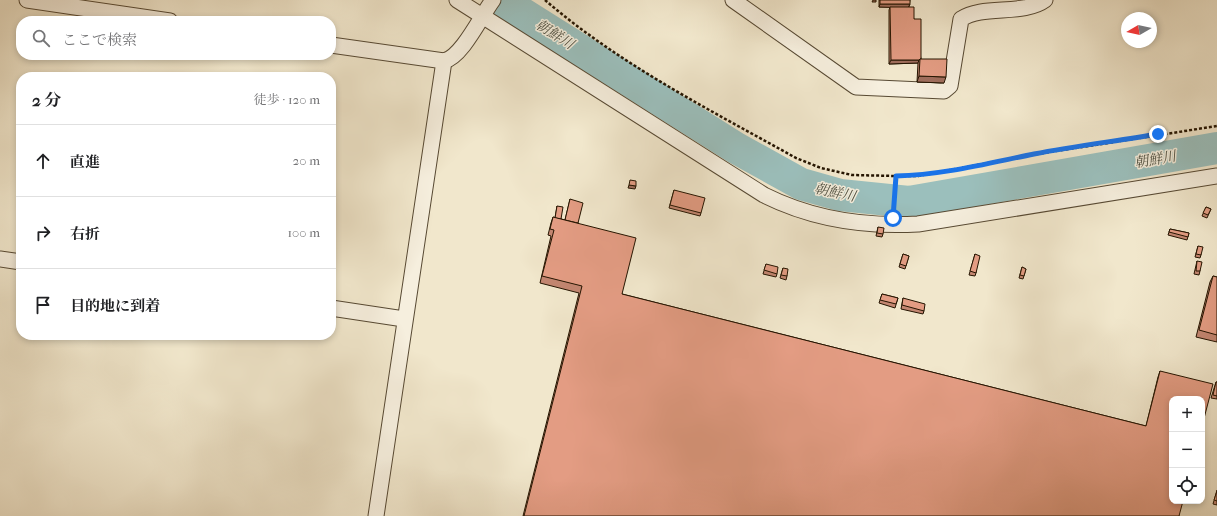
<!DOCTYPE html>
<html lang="ja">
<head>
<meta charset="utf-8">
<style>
  body { margin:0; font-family:"IM FELL French Canon","Noto Serif JP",serif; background:#f6f6f6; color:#202124 }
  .controls { position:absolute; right:12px; bottom:12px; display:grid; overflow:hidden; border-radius:8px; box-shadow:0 2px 6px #0003 }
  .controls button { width:36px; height:36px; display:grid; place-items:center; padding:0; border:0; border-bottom:1px solid #e0e0e0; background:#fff; color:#202124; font:20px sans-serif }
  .compass { position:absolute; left:1121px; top:12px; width:36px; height:36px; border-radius:50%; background:#fff; box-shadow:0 2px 6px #0003; rotate:261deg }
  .stop { position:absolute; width:12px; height:12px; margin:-9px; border:3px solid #1a73e8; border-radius:50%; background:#fff }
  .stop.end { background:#1a73e8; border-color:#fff; box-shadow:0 1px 4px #0008 }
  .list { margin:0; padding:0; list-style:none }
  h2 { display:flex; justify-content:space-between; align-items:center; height:52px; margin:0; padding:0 16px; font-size:17px }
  h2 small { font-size:13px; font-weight:400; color:#757577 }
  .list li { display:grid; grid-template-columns:26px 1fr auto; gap:12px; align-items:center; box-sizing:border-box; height:72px; padding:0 16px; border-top:1px solid #e0e0e0 }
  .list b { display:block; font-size:15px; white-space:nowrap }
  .list em { font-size:13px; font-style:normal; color:#757577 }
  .icon { flex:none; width:22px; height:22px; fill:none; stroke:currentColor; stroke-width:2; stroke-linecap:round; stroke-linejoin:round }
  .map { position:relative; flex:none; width:1217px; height:516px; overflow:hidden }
  .search { position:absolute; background:#fff; box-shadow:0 2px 6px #0003; left:16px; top:16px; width:320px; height:44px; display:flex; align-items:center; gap:10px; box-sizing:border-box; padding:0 14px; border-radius:16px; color:#757577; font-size:15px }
  .panel { position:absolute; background:#fff; box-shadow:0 2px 6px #0003; left:16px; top:72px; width:320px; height:268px; border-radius:16px }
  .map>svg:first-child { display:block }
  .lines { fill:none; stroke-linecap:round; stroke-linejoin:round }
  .river { stroke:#9bbfbc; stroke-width:32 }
  .minor-casing { stroke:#574933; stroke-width:17 }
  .path { stroke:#241400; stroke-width:2.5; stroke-dasharray:3 2; stroke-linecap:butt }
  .minor { stroke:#f6efde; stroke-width:15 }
  .wall { fill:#c38671; stroke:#241400 }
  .shaded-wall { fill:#9f6d5c; stroke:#241400 }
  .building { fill:#e39c83; stroke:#241400 }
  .route { stroke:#1a73e8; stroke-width:5 }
  .labels { text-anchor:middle; stroke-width:3; stroke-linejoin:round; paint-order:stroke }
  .water-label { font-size:14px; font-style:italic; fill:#4e5042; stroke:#f6efde }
</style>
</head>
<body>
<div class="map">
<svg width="1217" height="516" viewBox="0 0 1217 516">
  <rect width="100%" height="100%" fill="#f1e7cc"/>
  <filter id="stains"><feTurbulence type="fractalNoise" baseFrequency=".005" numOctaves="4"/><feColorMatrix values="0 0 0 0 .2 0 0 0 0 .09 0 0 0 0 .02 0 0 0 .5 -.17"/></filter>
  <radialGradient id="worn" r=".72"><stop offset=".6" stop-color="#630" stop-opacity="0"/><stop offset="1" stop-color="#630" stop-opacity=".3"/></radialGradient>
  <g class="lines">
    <path class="river" d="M 501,0 L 736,148 L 801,184 L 840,195 L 909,202 L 1217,148"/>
    <g class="minor-casing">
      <g id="minor">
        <path d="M 27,0 L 170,21"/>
        <path d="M 457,0 L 764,195 C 812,219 864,227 918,224 L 1217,176"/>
        <path d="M 733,0 L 856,87 L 944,91 L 950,86 L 961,19 C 983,4 1023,16 1045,0"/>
        <path d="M 331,45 L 444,61 C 462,57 481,16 493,0"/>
        <path d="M 0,259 L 21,262"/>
        <path d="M 331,308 L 404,319"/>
        <path d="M 376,516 L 444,61"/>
      </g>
    </g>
    <g class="path">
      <path d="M 545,0 C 619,64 710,110 796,158 L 821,168 L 852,175 L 896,176"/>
      <path d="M 894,209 L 896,176 L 918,176 L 1037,154 L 1217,126"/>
    </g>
    <use href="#minor" class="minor"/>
  </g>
  <g class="wall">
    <path d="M 879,0 L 910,0 L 909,7 L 914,19 L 921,59 L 944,83 L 917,82 L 918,63 L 889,64 L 889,10 L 890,7 L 879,7 Z"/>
    <path d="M 674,190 L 701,213 L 700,216 L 669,208 Z"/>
    <path d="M 570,199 L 578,223 L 622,294 L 1146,426 L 1158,377 L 1160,371 L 1179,516 L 523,516 L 579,293 L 540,283 L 551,236 L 548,235 L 551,223 L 553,217 L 555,218 L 557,206 L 561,219 L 565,220 Z"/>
    <path d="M 1206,207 L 1211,209 L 1207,218 L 1202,216 Z"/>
    <path d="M 878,227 L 883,234 L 882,237 L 876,236 Z"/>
    <path d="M 1170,229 L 1189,233 L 1187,240 L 1168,235 Z"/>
    <path d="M 1198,246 L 1201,255 L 1200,258 L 1195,257 Z"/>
    <path d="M 903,254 L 909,256 L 905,269 L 899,267 Z"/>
    <path d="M 975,254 L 976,273 L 975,276 L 969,275 Z"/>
    <path d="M 1197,261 L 1200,271 L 1199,275 L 1194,274 Z"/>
    <path d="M 766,264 L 777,274 L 776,277 L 763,274 Z"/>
    <path d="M 1022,267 L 1026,269 L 1023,279 L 1019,278 Z"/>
    <path d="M 783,268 L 787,276 L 786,280 L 780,278 Z"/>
    <path d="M 1213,276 L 1217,277 L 1217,342 L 1196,337 L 1210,282 Z"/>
    <path d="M 882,294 L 898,298 L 895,308 L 879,303 Z"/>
    <path d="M 903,298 L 924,311 L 923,314 L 901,309 Z"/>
    <path d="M 1216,382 L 1217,382 L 1217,399 L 1211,398 Z"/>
    <path d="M 1217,490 L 1217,505 L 1213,504 Z"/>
  </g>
  <g class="shaded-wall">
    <path d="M 873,0 L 876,0 L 876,2 L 872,2 Z"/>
    <path d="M 880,4 L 910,4 L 908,8 L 879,7 Z"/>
    <path d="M 891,60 L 919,60 L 918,63 L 889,64 Z"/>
    <path d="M 919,76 L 946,77 L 944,83 L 917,82 Z"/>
    <path d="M 629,185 L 636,186 L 635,189 L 628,188 Z"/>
  </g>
  <g class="building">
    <rect x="880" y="0" width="30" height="4"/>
    <path d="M 890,7 L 914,7 L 914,19 L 921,19 L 921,59 L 920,59 L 919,60 L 891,60 Z"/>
    <path d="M 920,59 L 947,59 L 946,77 L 919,76 Z"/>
    <path d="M 630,180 L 636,181 L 636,186 L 629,185 Z"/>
    <path d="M 674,190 L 705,198 L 701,213 L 670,205 Z"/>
    <path d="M 570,199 L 583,203 L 578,223 L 565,220 Z"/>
    <path d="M 557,206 L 563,207 L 561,219 L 555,218 Z"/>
    <path d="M 1206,207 L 1211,209 L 1208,215 L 1203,213 Z"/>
    <path d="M 553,217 L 636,238 L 622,294 L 1146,426 L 1160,371 L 1213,384 L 1202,426 L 1202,399 L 1172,399 L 1172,501 L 1183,501 L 1179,516 L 524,516 L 582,286 L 542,276 L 554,230 L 550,229 Z"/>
    <path d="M 878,227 L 884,228 L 883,234 L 877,233 Z"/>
    <path d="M 1170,229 L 1189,233 L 1188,237 L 1169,232 Z"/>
    <path d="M 1198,246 L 1203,247 L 1201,255 L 1196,254 Z"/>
    <path d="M 903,254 L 909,256 L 906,266 L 900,264 Z"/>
    <path d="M 975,254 L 980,256 L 976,273 L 970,271 Z"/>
    <path d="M 1197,261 L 1202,262 L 1200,271 L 1196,271 Z"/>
    <path d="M 766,264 L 778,267 L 777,274 L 764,270 Z"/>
    <path d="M 1022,267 L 1026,269 L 1024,276 L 1020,275 Z"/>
    <path d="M 783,268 L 788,269 L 787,276 L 781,275 Z"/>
    <path d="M 1213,276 L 1217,277 L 1217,335 L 1199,330 Z"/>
    <path d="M 882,294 L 898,298 L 896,304 L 880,300 Z"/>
    <path d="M 903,298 L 925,304 L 924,311 L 902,305 Z"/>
    <path d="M 1216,382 L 1217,382 L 1217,396 L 1213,395 Z"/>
    <path d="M 1217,491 L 1217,501 L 1214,500 Z"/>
  </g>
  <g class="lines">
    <path class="route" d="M 893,218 L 896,176 C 943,175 989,163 1034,154 C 1075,146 1117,141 1158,134"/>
  </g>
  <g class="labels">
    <g class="water-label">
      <text transform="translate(555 34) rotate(32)" y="5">朝鮮川</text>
      <text transform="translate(1155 159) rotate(-10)" y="5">朝鮮川</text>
      <text transform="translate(835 192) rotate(12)" y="5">朝鮮川</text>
    </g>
  </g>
  <rect width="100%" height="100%" filter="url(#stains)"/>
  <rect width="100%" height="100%" fill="url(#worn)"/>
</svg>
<div class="controls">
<button>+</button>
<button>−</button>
<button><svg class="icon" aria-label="locate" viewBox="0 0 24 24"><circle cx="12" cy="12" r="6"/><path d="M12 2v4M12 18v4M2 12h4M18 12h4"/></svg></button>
</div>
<svg class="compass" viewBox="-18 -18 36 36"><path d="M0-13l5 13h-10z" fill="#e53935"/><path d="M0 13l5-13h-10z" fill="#757577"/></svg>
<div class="stop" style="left:893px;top:218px"></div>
<div class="stop end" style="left:1158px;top:134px"></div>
<div class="search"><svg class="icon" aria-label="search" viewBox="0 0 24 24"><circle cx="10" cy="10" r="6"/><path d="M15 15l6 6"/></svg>ここで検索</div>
<section class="panel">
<h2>2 分<small>徒歩 · 120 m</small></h2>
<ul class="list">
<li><svg class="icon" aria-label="ahead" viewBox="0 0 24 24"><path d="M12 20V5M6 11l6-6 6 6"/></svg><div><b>直進</b></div><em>20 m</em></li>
<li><svg class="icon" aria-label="right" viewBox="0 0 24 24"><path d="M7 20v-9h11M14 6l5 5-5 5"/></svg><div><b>右折</b></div><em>100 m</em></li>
<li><svg class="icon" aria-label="arrive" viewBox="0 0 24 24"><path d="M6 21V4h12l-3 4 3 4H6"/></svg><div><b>目的地に到着</b></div></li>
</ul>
</section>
</div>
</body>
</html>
